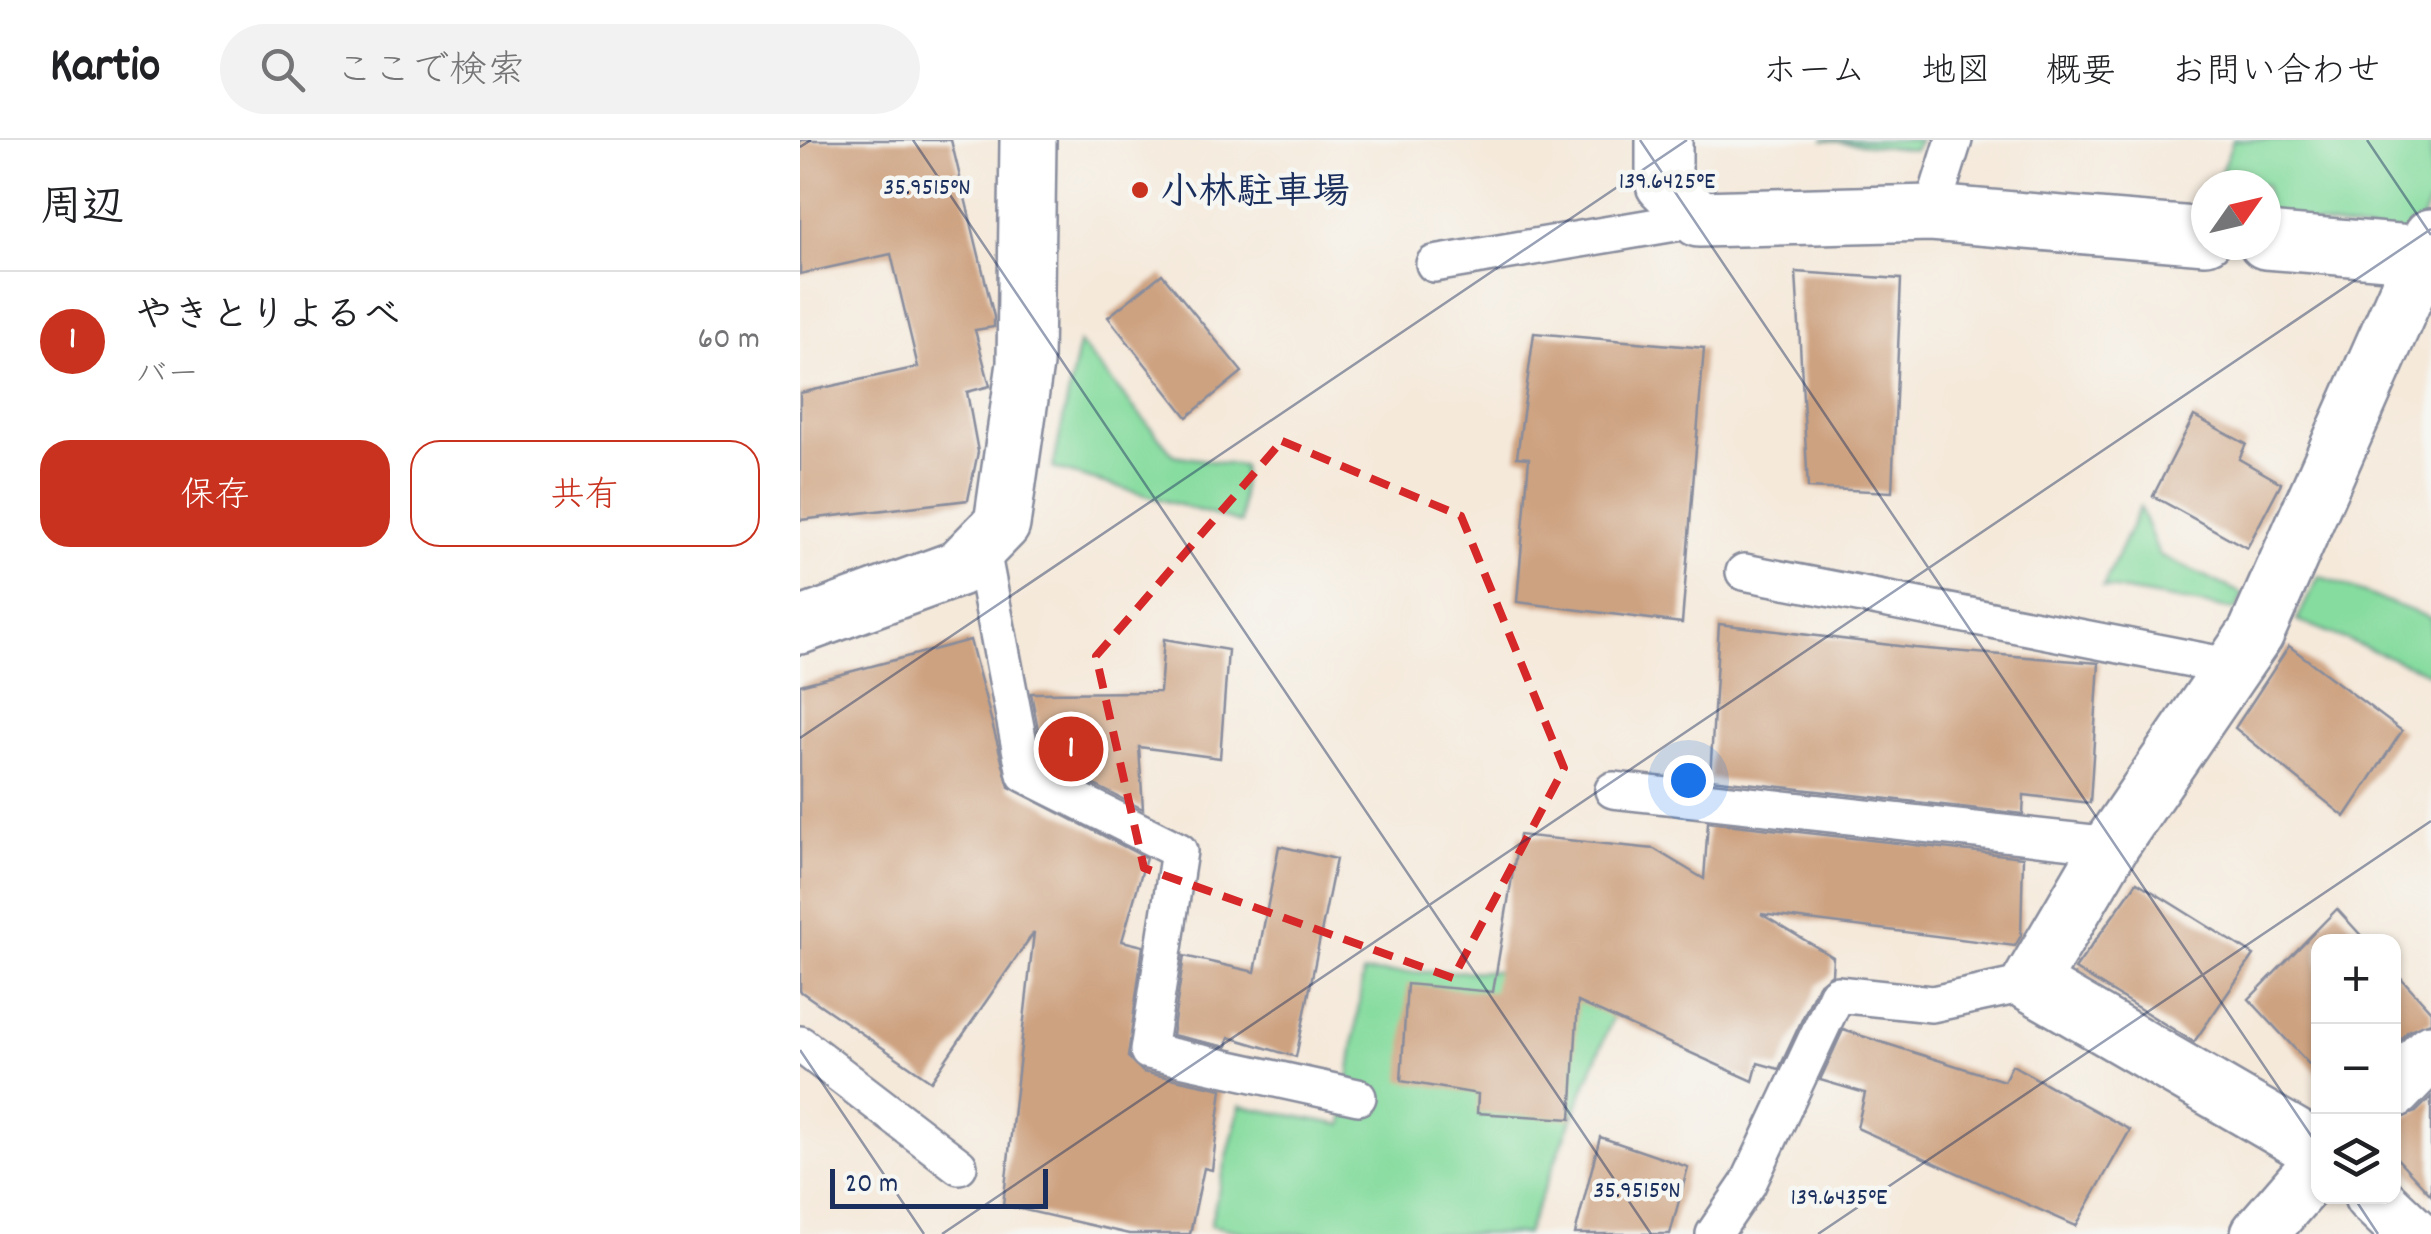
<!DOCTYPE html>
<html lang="ja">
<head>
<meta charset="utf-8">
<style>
  body { margin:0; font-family:Dekko,"Klee One",sans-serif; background:#f2f2f2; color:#202124 }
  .controls { position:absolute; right:30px; bottom:30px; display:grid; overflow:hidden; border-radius:20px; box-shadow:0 2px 8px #0004 }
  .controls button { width:90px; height:90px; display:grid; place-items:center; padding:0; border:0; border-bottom:2px solid #e0e0e0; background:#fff; color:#202124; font:50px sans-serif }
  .compass { position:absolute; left:1391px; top:30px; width:90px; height:90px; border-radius:50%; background:#fff; box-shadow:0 2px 8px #0004; rotate:56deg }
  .scale { position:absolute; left:30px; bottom:25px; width:218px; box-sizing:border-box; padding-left:10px; border:5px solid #1b2f5e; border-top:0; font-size:28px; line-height:35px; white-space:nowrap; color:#1b2f5e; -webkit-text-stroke:8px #f6f6f2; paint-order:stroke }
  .you { position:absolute; left:888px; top:640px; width:35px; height:35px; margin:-25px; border:8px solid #fff; border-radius:50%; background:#1a73e8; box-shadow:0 0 0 15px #1a73e833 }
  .badge { display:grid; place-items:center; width:65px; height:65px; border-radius:50%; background:#c8321e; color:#fff; font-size:32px; font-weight:700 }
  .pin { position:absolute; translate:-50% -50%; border:5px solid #fff; box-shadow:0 2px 10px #0006 }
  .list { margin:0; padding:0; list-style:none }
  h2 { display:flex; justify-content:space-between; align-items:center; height:130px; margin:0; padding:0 40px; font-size:42px }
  h2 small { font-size:32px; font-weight:400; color:#757577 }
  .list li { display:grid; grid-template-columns:65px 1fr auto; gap:30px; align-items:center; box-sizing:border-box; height:140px; padding:0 40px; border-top:2px solid #e0e0e0 }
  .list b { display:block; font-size:38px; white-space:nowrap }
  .list p { margin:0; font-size:32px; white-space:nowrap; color:#757577 }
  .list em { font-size:32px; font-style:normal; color:#757577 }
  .actions { display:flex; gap:20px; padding:30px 40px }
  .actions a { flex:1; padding:22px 0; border:2px solid #c8321e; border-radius:30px; text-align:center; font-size:35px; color:#c8321e }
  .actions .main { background:#c8321e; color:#fff }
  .icon { flex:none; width:55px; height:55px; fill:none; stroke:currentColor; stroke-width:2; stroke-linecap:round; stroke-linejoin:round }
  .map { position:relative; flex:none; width:1631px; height:1094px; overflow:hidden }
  header { display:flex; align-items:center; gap:60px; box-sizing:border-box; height:140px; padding:0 50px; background:#fff; border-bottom:2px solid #e0e0e0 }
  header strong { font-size:48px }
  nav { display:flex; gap:55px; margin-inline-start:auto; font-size:35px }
  .search { width:700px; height:90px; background:#f2f2f2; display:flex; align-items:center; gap:25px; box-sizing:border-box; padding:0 35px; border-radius:55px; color:#757577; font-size:38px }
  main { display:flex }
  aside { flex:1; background:#fff }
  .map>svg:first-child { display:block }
  .green { fill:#86dc9f; stroke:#50867e; stroke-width:2.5 }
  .building { fill:#cda280 }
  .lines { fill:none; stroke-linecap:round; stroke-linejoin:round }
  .lane-casing { stroke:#888c9c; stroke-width:40 }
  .street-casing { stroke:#888c9c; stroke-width:60 }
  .lane { stroke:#fff; stroke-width:35 }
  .street { stroke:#fff; stroke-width:55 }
  .marked { fill:none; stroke:#d62828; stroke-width:8; stroke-dasharray:20 12; stroke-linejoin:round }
  .ticks { fill:none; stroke:#1b2f5e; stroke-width:2.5; stroke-opacity:0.45 }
  .poi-dot { fill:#c8321e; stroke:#f6f6f2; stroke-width:4 }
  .labels { text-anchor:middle; stroke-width:9; stroke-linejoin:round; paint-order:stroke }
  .poi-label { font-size:38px; font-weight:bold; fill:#1b2f5e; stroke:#f6f6f2; text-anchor:start }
  .ticks-label { font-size:25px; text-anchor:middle; fill:#1b2f5e; stroke:#f6f6f2; stroke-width:9; stroke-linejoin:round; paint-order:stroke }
</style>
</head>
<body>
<header>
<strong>Kartio</strong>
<div class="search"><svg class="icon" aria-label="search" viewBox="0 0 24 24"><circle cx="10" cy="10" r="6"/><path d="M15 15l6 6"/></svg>ここで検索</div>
<nav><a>ホーム</a><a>地図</a><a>概要</a><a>お問い合わせ</a></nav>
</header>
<main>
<aside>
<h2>周辺<small></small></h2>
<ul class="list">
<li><span class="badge">1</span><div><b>やきとりよるべ</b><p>バー</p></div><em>60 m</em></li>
</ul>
<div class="actions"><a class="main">保存</a><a>共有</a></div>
</aside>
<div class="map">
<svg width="1631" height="1094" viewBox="0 0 1631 1094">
  <rect width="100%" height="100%" fill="#f6f6f2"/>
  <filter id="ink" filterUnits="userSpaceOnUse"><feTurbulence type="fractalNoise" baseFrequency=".01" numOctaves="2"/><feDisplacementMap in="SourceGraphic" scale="20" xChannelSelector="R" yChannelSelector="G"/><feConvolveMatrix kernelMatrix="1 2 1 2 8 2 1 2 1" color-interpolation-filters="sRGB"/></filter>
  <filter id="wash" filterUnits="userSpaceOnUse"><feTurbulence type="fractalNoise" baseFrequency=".0048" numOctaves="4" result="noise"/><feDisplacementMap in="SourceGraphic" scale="40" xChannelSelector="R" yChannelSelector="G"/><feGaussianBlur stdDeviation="2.25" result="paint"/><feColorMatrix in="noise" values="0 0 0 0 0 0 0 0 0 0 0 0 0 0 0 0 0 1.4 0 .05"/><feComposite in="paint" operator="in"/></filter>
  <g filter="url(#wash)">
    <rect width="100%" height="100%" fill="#f5e9da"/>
    <g class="green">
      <path d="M 1022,0 L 1120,0 L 1114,10 Z"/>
      <path d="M 1433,0 L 1631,0 L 1631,58 L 1614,98 L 1466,76 L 1466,45 L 1416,45 Z"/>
      <path d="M 279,203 L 374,315 L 443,326 L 441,383 L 253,328 Z"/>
      <path d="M 1340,367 L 1359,415 L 1443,454 L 1436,470 L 1303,447 Z"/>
      <path d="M 1519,436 L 1631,478 L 1631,534 L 1497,480 Z"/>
      <path d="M 832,829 L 726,1094 L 450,1094 L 410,1085 L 440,966 L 543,985 L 563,833 Z"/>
    </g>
    <g id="blocks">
      <g class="building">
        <path d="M 0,0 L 151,0 L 194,177 L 194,187 L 175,190 L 190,246 L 167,252 L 178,312 L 168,360 L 0,380 L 0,253 L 118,227 L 91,114 L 0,134 Z"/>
        <path d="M 996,132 L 1101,139 L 1092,352 L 1008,348 Z"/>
        <path d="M 362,134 L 442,232 L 387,277 L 308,177 Z"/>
        <path d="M 734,193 L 904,208 L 882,483 L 717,462 L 729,318 L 717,317 Z"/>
        <path d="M 1394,276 L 1446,304 L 1439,319 L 1481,343 L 1447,408 L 1353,356 Z"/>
        <path d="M 919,484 L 1115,508 L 1299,523 L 1290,663 L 1224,655 L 1223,674 L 910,639 Z"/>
        <path d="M 364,499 L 428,510 L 420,618 L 339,607 L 343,669 L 244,620 L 231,553 L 360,552 Z"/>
        <path d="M 170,500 L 209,647 L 346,718 L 322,801 L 343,806 L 328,917 L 343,932 L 422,949 L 412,1030 L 404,1028 L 390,1094 L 329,1094 L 203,1065 L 234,792 L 131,941 L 0,851 L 0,545 Z"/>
        <path d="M 1489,506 L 1602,591 L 1545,677 L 1435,588 Z"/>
        <path d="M 908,682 L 1223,717 L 1221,796 L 1215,806 L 961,774 L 1033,817 L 1032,834 L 1018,845 L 979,929 L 958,923 L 953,941 L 778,862 L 771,979 L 677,973 L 678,954 L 601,941 L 607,844 L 693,852 L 719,695 L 854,709 L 904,739 Z"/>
        <path d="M 479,706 L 536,719 L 496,917 L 429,897 L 427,907 L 372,895 L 384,816 L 455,832 Z"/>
        <path d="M 1337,742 L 1454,815 L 1394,902 L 1275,829 Z"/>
        <path d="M 1537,769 L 1567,802 L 1518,802 L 1518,934 L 1449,859 Z"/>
        <path d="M 1594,830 L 1631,871 L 1631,882 L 1609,890 L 1594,906 Z"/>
        <path d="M 1043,890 L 1204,941 L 1212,925 L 1330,990 L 1276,1086 L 1057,988 L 1065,953 L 1020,940 Z"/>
        <path d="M 1631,957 L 1631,1055 L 1594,1015 L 1594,980 L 1616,972 Z"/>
        <path d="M 800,997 L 888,1027 L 870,1094 L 775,1094 Z"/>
      </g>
    </g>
  </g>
  <g filter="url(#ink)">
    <use href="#blocks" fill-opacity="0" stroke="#888c9c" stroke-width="2.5"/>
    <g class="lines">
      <g class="lane-casing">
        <g id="lane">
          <path d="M 1131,73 L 1154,0"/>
          <path d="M 634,124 L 899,79"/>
          <path d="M 181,405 L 225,634 L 379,711 L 348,911 L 558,957"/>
          <path d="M 944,432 L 1433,527"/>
          <path d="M 813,650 L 1311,705"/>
          <path d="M 0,904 L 159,1026"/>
          <path d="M 914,1094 L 948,1044 L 1037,854 L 1132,864 L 1230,843"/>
        </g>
      </g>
      <g class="street-casing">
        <g id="street">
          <path d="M 864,0 L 864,44 L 899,79 L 1131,73 L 1406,96"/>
          <path d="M 1466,101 L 1623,114"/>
          <path d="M 0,486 L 159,428 L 202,384 L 225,224 L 228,0"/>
          <path d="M 1594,950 L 1631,912"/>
          <path d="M 1518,1010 L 1230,843 L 1311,705 L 1456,493 L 1631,97"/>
          <path d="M 1572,1056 L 1612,1094"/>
          <path d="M 1459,1094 L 1518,1026"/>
        </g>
      </g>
      <use href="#lane" class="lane"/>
      <use href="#street" class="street"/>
    </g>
  </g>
  <path class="marked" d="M 482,301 L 661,376 L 764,628 L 653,838 L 344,728 L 296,516 Z"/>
  <path class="ticks" d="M 113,0 L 851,1094M 840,0 L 1518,1006M 1567,0 L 1631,95M 0,7 L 11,0M 0,598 L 887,0M 0,910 L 124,1094M 1553,1056 L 1578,1094M 142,1094 L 1631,89M 1018,1094 L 1631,681"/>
  <circle class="poi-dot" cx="340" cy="50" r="10"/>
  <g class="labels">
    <g class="poi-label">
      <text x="360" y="63">小林駐車場</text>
    </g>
  </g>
  <g class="ticks-label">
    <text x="867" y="48">139.6425°E</text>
    <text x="127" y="54">35.9515°N</text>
    <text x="837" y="1057">35.9515°N</text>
    <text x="1039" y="1064">139.6435°E</text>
  </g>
</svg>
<div class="controls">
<button>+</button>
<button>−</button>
<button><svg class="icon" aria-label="layers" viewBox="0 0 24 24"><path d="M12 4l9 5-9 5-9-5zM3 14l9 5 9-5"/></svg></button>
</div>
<svg class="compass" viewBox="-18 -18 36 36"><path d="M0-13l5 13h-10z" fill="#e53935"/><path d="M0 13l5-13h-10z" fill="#757577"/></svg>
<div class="scale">20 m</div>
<div class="you"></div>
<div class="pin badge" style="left:271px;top:609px">1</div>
</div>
</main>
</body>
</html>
